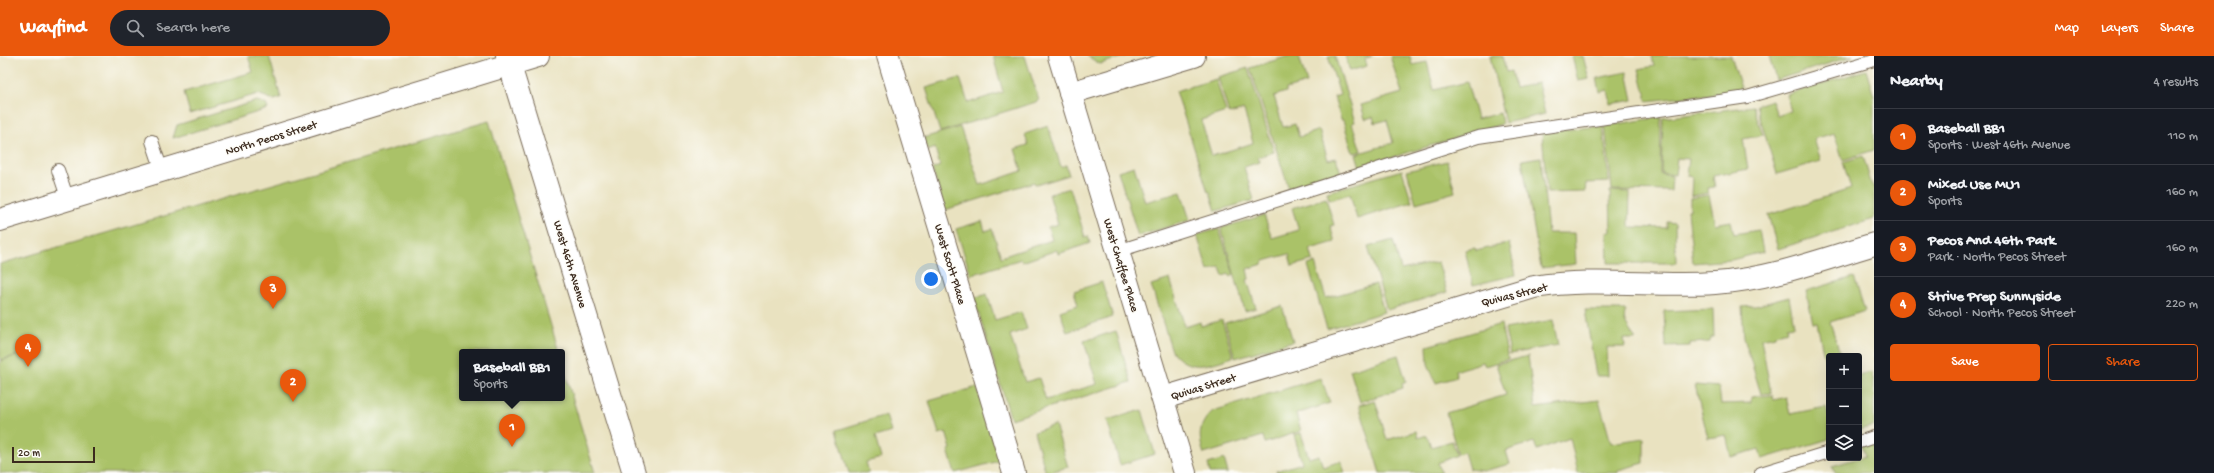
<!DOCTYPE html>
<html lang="en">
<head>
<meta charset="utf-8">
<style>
  body { margin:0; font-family:"Gochi Hand",sans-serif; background:#20242c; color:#f1f3f6 }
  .controls { position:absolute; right:12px; bottom:12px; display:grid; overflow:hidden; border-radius:4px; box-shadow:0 4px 16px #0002 }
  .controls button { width:36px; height:36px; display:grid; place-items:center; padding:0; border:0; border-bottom:1px solid #363941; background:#171b24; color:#f1f3f6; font:20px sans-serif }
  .scale { position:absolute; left:12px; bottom:10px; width:83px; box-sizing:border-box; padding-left:4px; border:2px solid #3b2a1e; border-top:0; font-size:11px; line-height:14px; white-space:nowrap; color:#3b2a1e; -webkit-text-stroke:3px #fdfcf7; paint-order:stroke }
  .you { position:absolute; left:931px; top:223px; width:14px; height:14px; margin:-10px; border:3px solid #fff; border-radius:50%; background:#1a73e8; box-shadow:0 0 0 6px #1a73e833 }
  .badge { display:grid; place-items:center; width:26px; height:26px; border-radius:50%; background:#ea580c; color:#fff; font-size:13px; font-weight:700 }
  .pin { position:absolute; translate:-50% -33px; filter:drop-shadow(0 1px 2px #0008) }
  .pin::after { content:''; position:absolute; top:21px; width:14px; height:12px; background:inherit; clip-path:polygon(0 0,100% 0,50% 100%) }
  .popup { position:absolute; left:459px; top:293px; width:106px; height:52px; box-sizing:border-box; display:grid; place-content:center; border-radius:4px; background:#171b24; filter:drop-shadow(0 1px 3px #0005); font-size:13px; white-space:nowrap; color:#9ea1a6 }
  .popup b { font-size:15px; color:#f1f3f6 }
  .popup::after { content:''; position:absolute; left:50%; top:100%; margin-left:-8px; border:8px solid transparent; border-top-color:#171b24 }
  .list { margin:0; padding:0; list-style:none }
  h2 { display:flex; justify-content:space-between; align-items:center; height:52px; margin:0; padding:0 16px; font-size:17px }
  h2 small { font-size:13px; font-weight:400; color:#9ea1a6 }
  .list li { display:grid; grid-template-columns:26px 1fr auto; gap:12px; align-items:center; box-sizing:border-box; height:56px; padding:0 16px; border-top:1px solid #363941 }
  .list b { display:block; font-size:15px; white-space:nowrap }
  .list p { margin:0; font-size:13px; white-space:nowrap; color:#9ea1a6 }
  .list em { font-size:13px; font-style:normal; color:#9ea1a6 }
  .actions { display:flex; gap:8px; padding:12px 16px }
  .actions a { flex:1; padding:9px 0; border:1px solid #ea580c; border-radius:4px; text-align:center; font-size:14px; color:#ea580c }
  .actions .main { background:#ea580c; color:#fff }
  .icon { flex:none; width:22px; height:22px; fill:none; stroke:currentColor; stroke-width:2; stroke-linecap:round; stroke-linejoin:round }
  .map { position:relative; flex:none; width:1874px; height:417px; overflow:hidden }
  header { display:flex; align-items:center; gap:24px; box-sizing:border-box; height:56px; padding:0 20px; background:#ea580c; color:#fff }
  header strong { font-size:19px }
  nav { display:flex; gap:22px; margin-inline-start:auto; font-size:14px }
  .search { width:280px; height:36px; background:#20242c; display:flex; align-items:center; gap:10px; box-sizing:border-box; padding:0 14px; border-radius:22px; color:#9ea1a6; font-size:15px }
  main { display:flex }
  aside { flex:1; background:#171b24 }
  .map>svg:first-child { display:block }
  .green { fill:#aac268; stroke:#727643 }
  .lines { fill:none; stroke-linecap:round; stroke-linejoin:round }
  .lane-casing { stroke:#786a57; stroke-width:14 }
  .street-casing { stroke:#786a57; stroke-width:24 }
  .secondary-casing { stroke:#786a57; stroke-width:24 }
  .lane { stroke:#fff; stroke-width:12 }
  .street { stroke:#fff; stroke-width:22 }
  .secondary { stroke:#fff; stroke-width:22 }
  .labels { text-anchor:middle; stroke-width:3; stroke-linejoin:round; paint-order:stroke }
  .street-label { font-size:12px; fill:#3b2a1e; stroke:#fdfcf7 }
</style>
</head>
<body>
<header>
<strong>Wayfind</strong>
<div class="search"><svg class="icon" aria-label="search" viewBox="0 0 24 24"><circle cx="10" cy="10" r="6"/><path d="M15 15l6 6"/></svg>Search here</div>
<nav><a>Map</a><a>Layers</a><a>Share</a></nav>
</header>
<main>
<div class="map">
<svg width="1874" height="417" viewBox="0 0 1874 417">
  <rect width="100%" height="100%" fill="#fdfcf7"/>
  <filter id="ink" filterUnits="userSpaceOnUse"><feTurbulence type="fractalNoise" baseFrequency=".025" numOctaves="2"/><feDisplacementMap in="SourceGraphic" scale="8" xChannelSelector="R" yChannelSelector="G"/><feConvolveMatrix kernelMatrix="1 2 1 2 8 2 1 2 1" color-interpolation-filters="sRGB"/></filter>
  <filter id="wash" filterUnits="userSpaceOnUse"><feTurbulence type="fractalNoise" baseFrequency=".012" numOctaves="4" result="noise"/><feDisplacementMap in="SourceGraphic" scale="16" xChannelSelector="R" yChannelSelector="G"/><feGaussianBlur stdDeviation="0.9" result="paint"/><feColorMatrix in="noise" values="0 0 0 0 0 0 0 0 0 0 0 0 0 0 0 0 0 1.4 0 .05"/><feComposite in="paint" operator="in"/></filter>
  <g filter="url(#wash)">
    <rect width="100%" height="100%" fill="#e9e2c0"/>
    <g class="green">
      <path d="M 248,0 L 269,0 L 281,42 L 274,44 L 258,38 L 190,58 L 184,36 L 253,16 Z"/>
      <path d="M 993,0 L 1025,0 L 1039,45 L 940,76 L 926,32 L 960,22 L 968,47 L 1003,36 Z"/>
      <path d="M 1087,0 L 1127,0 L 1100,8 Z"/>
      <path d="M 1289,0 L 1299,0 L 1307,27 L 1286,33 L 1286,36 L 1274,40 L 1283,71 L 1295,68 L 1299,81 L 1319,74 L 1328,104 L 1336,102 L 1341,117 L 1289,133 L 1250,12 Z"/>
      <path d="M 1328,0 L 1335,0 L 1355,66 L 1352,67 L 1361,95 L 1354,97 L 1352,94 L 1343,64 L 1341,64 L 1334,41 L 1340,39 Z"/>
      <path d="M 1345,0 L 1372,0 L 1365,3 L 1367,10 L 1350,15 Z"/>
      <path d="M 1390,0 L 1410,0 L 1412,9 L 1427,6 L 1434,34 L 1467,26 L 1477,63 L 1500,57 L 1502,68 L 1360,111 L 1356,98 L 1393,87 L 1387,64 L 1375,67 L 1373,61 L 1365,63 L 1361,49 L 1402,37 Z"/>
      <path d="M 1490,0 L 1502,0 L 1506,16 L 1511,15 L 1515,32 L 1538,27 L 1545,58 L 1505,67 Z"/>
      <path d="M 1572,0 L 1583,0 L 1589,23 L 1578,25 Z"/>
      <path d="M 1652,0 L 1731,0 L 1742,35 L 1647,45 L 1639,13 L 1654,10 Z"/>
      <path d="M 1769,0 L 1853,0 L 1776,24 Z"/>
      <path d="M 1248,12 L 1274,96 L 1258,101 L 1260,106 L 1244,111 L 1254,144 L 1216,155 L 1210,136 L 1208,136 L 1176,35 L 1216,23 L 1226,56 L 1201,64 L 1212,100 L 1253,87 L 1244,54 L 1229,58 L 1218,21 Z"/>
      <path d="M 1866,14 L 1874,40 L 1874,94 L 1843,104 L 1834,77 L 1814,83 L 1821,105 L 1777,118 L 1756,49 L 1772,44 L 1777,60 L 1791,55 L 1786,39 Z"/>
      <path d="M 1627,16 L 1633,44 L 1611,48 L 1608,34 L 1600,36 L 1597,22 Z"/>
      <path d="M 257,45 L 266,48 L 268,53 L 173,82 L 177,69 Z"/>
      <path d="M 1753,50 L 1763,79 L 1743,83 L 1748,113 L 1713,120 L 1715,131 L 1708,132 L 1708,137 L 1691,140 L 1692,121 L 1687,120 L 1689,103 L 1677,102 L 1675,119 L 1661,117 L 1663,62 Z"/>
      <path d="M 1661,61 L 1660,118 L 1672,120 L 1671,135 L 1612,134 L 1605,70 Z"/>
      <path d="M 489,65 L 559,296 L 462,296 L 462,342 L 562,342 L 562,307 L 595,417 L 0,417 L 0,305 L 19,299 L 0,304 L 0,208 Z"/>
      <path d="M 1048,70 L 1061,111 L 1066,109 L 1069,119 L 1036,129 L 1034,126 L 945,154 L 932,113 L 940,110 L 935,92 L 928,95 L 923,82 L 960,71 L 980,129 L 1022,115 L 1015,93 L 1028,89 L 1025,78 Z"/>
      <path d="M 1603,70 L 1609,126 L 1586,127 L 1585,136 L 1547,137 L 1542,76 Z"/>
      <path d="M 1863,100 L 1872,130 L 1874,130 L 1874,163 L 1778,193 L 1768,159 L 1851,133 L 1843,106 Z"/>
      <path d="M 1541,101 L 1548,177 L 1574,177 L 1576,208 L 1541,212 L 1522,104 Z"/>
      <path d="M 1447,105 L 1455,136 L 1416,147 L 1407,115 Z"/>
      <path d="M 1134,110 L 1145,146 L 1181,136 L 1190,164 L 1138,180 L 1118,115 Z"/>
      <path d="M 1402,114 L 1412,146 L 1357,163 L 1350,138 L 1329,144 L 1327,136 Z"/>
      <path d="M 1070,132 L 1085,181 L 1088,180 L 1090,187 L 1058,198 L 1057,194 L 1022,206 L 1021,203 L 971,219 L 956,173 L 982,165 L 985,175 L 992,173 L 1001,201 L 1052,184 L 1048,171 L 1058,168 L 1049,138 Z"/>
      <path d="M 1610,135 L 1630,136 L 1629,171 L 1667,172 L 1667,166 L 1675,167 L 1676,207 L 1608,207 L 1607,176 L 1611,176 Z"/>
      <path d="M 1709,139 L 1715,168 L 1731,165 L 1734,178 L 1759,174 L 1763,196 L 1731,204 L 1693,207 L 1688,154 L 1690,154 L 1690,142 Z"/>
      <path d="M 1326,142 L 1334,169 L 1330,170 L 1335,186 L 1310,193 L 1313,204 L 1292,210 L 1289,198 L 1264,205 L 1263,208 L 1247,213 L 1249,223 L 1247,224 L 1256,252 L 1245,255 L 1221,172 L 1264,159 L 1272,182 L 1299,174 L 1292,152 Z"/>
      <path d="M 1219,173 L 1234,219 L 1230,221 L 1229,218 L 1223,220 L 1220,211 L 1208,215 L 1197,179 Z"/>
      <path d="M 1393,184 L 1401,214 L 1438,206 L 1447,236 L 1387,254 L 1368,191 Z"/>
      <path d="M 1509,187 L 1516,219 L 1473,229 L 1465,194 L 1475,192 L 1476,195 Z"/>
      <path d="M 1315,207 L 1326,242 L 1376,228 L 1384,256 L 1327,273 L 1308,209 Z"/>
      <path d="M 1854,221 L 1865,255 L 1830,266 L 1841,300 L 1829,300 L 1829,325 L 1817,267 L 1813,267 L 1806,235 Z"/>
      <path d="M 1170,223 L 1185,271 L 1200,266 L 1201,270 L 1222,264 L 1233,301 C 1210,308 1189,318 1172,295 L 1151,229 Z"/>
      <path d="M 1102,226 L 1113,261 L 1067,276 L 1060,255 L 1078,249 L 1074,235 Z"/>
      <path d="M 987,238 L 995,264 L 1021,256 L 1027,273 L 1010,279 L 1025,326 L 1039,322 L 1046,344 L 1097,328 L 1084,285 L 1116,275 L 1131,326 L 1011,363 L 974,242 Z"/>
      <path d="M 1789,241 L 1794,270 L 1787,271 L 1788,275 L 1775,278 L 1775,280 L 1761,283 L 1771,337 L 1761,338 L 1744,282 L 1742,251 L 1755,250 Z"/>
      <path d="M 1282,250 L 1293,285 L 1235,302 L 1225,267 Z"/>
      <path d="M 1713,253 L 1714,281 L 1710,281 L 1710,286 L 1690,287 L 1690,290 L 1666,291 L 1664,255 Z"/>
      <path d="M 1585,254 L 1626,254 C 1621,266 1629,273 1636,283 L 1624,283 L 1625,291 L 1607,291 L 1608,320 L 1596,320 Z"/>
      <path d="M 1553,264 L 1558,289 L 1510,298 L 1505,273 Z"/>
      <path d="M 1501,268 L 1508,303 L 1485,310 L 1483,306 L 1455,315 L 1457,321 L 1436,327 L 1428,308 L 1427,290 Z"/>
      <path d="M 1398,299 L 1406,325 L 1402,327 L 1403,332 L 1360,346 L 1350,314 Z"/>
      <path d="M 1528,300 L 1535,352 L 1599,344 L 1611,387 L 1644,382 L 1644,407 L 1618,414 L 1618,417 L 1578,417 L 1570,382 L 1537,394 L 1534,386 L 1506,395 L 1510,408 L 1483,415 L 1469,413 L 1464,396 L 1458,398 L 1446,357 L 1506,339 L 1496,308 Z"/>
      <path d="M 1871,316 L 1874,326 L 1874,370 L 1859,374 L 1859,320 Z"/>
      <path d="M 1321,322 L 1330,347 L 1296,358 L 1301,375 L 1265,387 L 1263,380 L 1204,398 C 1198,381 1198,368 1213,355 Z"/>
      <path d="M 1695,329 L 1719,331 L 1721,348 L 1751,347 L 1751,341 L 1772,339 L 1774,344 L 1786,341 L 1790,358 L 1826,351 L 1829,361 L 1829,383 L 1762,403 L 1759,393 L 1731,401 L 1726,379 L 1708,382 Z"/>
      <path d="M 977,331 L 999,405 L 955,417 L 948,394 L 951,393 L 946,376 L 939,378 L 929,345 Z"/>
      <path d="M 1375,344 L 1387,384 L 1416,375 L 1418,382 L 1427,379 L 1431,391 L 1452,385 L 1457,399 L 1438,407 L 1441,417 L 1380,417 L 1359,349 Z"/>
      <path d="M 1142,354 L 1155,398 L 1120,409 L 1107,364 Z"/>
      <path d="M 886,359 L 891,376 L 875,381 L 881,402 L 866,406 L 869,417 L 849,417 L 837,374 Z"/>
      <path d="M 1055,369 L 1068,411 L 1046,417 L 1034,376 Z"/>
      <path d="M 1301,377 L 1309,402 L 1319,399 L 1323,411 L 1341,405 L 1345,417 L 1277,417 L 1276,415 L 1302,407 L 1294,379 Z"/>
      <path d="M 1874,385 L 1874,417 L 1835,417 L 1832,410 L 1865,400 L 1862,389 Z"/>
      <path d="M 1224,403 L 1228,417 L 1210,417 L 1208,408 Z"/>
    </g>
  </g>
  <g filter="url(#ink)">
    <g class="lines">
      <g class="lane-casing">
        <g id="lane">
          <path d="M 152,85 L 162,115"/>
          <path d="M 58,114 L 68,144"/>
          <path d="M 1118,195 L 1478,81 L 1747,41 L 1874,4"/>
          <path d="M 1859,386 L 1874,381"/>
          <path d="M 1761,417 L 1829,396"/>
        </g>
      </g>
      <g class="street-casing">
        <g id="street">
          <path d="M 888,0 L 1014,417"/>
          <path d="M 1059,0 L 1185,417"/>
          <path d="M 1070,37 L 1194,0"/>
          <path d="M 1163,342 L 1534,231 C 1594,221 1655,231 1715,227 C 1770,223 1822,204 1874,188"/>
        </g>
      </g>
      <g class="secondary-casing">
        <g id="secondary">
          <path d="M 507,0 L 634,417"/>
          <path d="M 0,164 L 538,0"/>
        </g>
      </g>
      <use href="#lane" class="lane"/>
      <use href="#street" class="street"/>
      <use href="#secondary" class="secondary"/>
    </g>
  </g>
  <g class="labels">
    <g class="street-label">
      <text transform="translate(271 81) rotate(-17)" y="4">North Pecos Street</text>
      <text transform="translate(571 208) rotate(73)" y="4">West 46th Avenue</text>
      <text transform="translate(951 208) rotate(73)" y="4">West Scott Place</text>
      <text transform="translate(1122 209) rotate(73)" y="4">West Chaffee Place</text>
      <text transform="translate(1514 238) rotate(-14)" y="4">Quivas Street</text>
      <text transform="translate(1203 330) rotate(-17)" y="4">Quivas Street</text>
    </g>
  </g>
</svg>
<div class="controls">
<button>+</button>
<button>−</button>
<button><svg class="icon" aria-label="layers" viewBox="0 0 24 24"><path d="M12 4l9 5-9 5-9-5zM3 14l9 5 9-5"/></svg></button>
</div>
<div class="scale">20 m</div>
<div class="you"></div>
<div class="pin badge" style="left:512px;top:391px">1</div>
<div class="popup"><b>Baseball BB1</b>Sports</div>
<div class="pin badge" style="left:293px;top:346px">2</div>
<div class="pin badge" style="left:273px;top:253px">3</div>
<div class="pin badge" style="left:28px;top:311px">4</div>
</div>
<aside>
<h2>Nearby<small>4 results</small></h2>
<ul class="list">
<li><span class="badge">1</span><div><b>Baseball BB1</b><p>Sports · West 46th Avenue</p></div><em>110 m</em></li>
<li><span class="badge">2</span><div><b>Mixed Use MU1</b><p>Sports</p></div><em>160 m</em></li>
<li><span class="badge">3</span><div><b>Pecos And 46th Park</b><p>Park · North Pecos Street</p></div><em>160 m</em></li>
<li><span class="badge">4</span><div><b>Strive Prep Sunnyside</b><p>School · North Pecos Street</p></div><em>220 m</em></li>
</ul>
<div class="actions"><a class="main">Save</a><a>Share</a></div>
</aside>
</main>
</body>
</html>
